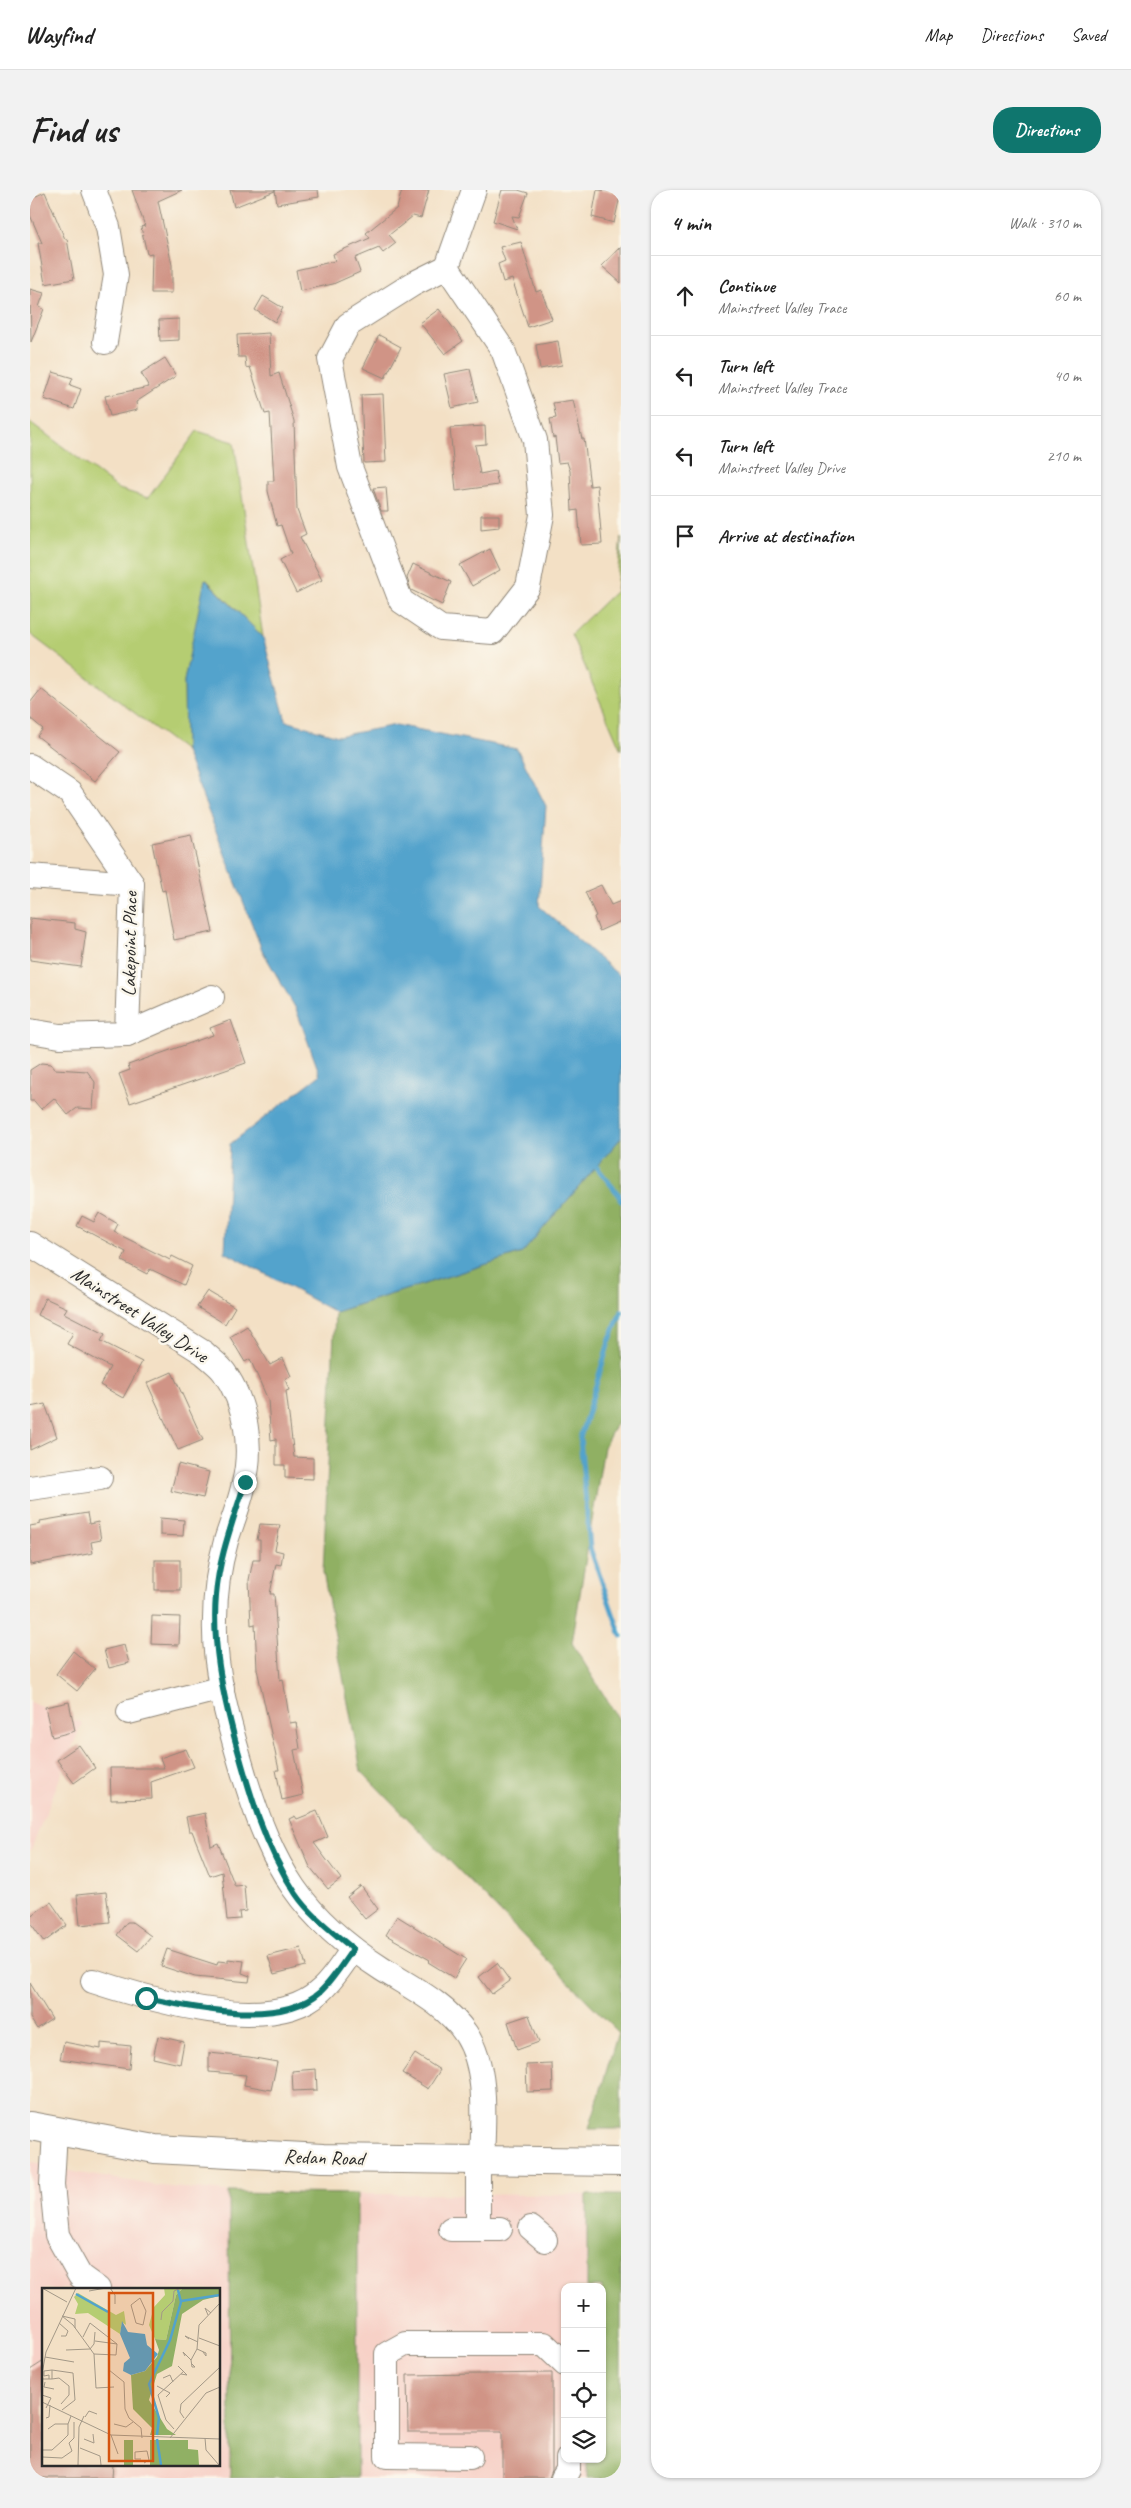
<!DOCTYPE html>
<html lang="en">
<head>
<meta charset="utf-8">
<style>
  body { margin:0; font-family:Caveat,sans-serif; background:#f2f2f2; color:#222 }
  .controls { position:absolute; right:15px; bottom:15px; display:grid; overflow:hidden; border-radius:10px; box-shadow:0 1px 4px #0004 }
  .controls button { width:45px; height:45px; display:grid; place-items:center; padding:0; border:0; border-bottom:1px solid #e0e0e0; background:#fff; color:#222; font:25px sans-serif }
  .stop { position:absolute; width:15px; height:15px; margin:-11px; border:4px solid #0f766e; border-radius:50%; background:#fff }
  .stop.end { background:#0f766e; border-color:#fff; box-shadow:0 1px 5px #0008 }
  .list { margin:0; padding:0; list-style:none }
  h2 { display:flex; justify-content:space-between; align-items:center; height:65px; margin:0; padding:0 20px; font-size:21px }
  h2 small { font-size:16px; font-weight:400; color:#767676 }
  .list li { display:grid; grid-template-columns:32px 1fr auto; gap:15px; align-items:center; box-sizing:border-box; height:80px; padding:0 20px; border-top:1px solid #e0e0e0 }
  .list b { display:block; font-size:19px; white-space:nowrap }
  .list p { margin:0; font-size:16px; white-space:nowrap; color:#767676 }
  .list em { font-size:16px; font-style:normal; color:#767676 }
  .icon { flex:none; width:28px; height:28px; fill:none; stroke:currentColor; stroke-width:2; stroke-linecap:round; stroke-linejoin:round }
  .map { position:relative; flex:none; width:591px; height:2288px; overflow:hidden; border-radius:20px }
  header { display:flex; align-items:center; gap:30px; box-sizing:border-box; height:70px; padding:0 25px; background:#fff; border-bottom:1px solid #e0e0e0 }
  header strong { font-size:24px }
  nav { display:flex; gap:28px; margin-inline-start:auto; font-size:18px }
  .intro { display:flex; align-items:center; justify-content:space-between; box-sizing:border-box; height:120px; padding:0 30px }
  h1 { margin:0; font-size:35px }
  .button { padding:12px 22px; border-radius:20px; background:#0f766e; color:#fff; font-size:18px; font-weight:700 }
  main { display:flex; gap:30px; padding:0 30px }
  aside { flex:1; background:#fff; border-radius:20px; box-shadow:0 1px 4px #0004 }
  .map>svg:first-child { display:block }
  .built { fill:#f7d1c7; fill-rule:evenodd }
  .green { fill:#b5cd72; stroke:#707c4e }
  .forest { fill:#90b064; stroke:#5e6e48 }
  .water { fill:#52a3cc; stroke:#3e677c }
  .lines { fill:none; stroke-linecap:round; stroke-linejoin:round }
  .stream { stroke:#52a3cc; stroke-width:5 }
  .building { fill:#d09486 }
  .minor-casing { stroke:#8f8678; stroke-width:26 }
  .major-casing { stroke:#8f8678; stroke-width:30 }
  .minor { stroke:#fff; stroke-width:24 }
  .major { stroke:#fff; stroke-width:28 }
  .route { stroke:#0f766e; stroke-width:6 }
  .labels { text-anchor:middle; stroke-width:5; stroke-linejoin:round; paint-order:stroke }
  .street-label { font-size:20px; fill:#2b2b2b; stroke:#fbf7ec }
  .inset-river { fill:none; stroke:#52a3cc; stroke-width:2.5 }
  .inset-road { fill:none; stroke:#a39887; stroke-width:1 }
  .view { fill:#d5540f; fill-opacity:0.15; stroke:#d5540f; stroke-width:2.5 }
  .inset-edge { fill:none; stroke:#2b2b2b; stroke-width:2.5 }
</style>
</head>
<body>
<header>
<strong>Wayfind</strong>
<nav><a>Map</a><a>Directions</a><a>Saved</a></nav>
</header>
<div class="intro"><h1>Find us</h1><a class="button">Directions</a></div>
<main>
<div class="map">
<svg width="591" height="2288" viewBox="0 0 591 2288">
  <rect width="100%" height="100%" fill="#fbf7ec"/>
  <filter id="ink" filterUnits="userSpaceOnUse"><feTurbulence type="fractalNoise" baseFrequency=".02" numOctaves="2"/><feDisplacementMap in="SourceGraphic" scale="10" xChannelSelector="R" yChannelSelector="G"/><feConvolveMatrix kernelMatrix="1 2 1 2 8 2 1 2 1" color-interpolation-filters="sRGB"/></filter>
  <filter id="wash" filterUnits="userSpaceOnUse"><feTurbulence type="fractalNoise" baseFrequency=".0096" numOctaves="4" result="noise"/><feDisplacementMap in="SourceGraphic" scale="20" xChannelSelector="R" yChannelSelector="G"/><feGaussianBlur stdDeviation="1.12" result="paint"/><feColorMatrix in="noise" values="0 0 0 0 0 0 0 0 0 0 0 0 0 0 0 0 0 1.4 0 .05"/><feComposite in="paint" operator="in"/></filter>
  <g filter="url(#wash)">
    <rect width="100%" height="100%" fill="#f3e0c5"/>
    <g class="built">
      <path d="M 0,1512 L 52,1533 L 0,1662 Z"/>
      <path d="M 0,1971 L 49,1983 L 130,1996 L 199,2002 L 200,2288 L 0,2288 ZM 14,2099 L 189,2099 L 189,2274 L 14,2274 Z"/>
      <path d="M 327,2004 L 557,2005 L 557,2097 L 535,2097 L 535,2269 L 557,2269 L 557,2288 L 327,2288 Z"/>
    </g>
    <g class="green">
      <path d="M 0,232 L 89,299 L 118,308 L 167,241 L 204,252 L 233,447 L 176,389 L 154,491 L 155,561 L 0,444 Z"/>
      <path d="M 591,347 L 591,560 L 541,444 L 586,401 Z"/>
    </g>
    <g class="forest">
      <path d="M 591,948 L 591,1224 L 574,1257 L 542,1453 L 591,1533 L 591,1939 L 559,1939 L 588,1842 L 331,1581 L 293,1382 L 305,1122 L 492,1063 Z"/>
      <path d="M 199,2002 L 327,2004 L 327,2288 L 200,2288 Z"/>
      <path d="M 557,2005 L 591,2005 L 591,2288 L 557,2288 L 557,2269 L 572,2269 L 572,2097 L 557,2097 Z"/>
    </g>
    <path class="water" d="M 175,389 L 233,447 L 256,531 L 308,546 L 366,535 L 487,559 L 516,616 L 509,716 L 591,787 L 591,948 L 492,1063 L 305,1122 L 195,1062 L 200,954 L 290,885 L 266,819 L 232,760 L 155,561 L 154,491 Z"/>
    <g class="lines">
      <g class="stream">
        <path d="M 565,975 L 589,1005 L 591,1011"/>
        <path d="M 591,1122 L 579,1152 L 550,1248 L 560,1358 L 591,1446"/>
      </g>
    </g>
    <g id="blocks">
      <g class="building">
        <path d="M 102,0 L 152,0 L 128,11 L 142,75 L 142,103 L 121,103 L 122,63 L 117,64 L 111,37 L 115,36 Z"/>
        <path d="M 200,0 L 245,0 L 245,1 L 204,17 Z"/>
        <path d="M 245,0 L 288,0 L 289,7 L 247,14 Z"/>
        <path d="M 372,0 L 399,0 L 391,28 L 383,26 L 359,45 L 366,53 L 353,63 L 349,58 L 325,68 L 330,82 L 303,94 L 270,101 L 266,80 L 305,71 L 303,64 L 340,48 L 336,43 L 367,18 Z"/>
        <path d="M 472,0 L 488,0 L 498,3 L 489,27 L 482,26 L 487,39 L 463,31 Z"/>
        <path d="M 567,0 L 591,2 L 584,33 L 562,27 Z"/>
        <path d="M 15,2 L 35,49 L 37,49 L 44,89 L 15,94 L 8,53 L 12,53 L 0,25 L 0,9 Z"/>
        <path d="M 491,52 L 506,102 L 511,100 L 522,129 L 498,137 L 482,89 L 473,92 L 468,74 L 475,71 L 470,57 Z"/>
        <path d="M 591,56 L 591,93 L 572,76 Z"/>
        <path d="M 0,99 L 14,103 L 9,117 L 14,119 L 1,152 Z"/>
        <path d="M 233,106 L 253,118 L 245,132 L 225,120 Z"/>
        <path d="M 409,119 L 433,151 L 415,164 L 390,133 Z"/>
        <path d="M 149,129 L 149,150 L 130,151 L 129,130 Z"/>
        <path d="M 239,143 L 241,186 L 249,183 L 264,231 L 267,320 L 276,344 L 270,347 L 292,390 L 266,403 L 250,370 L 261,364 L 251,335 L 247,336 L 238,301 L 238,291 L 244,291 L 240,223 L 235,224 L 220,177 L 216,178 L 215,167 L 208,167 L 207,145 Z"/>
        <path d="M 349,145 L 371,157 L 355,188 L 333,178 Z"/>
        <path d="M 528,151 L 532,175 L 510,179 L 506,155 Z"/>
        <path d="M 135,168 L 146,186 L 106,212 L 107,220 L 80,226 L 75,206 L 119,197 L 111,183 Z"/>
        <path d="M 440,179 L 448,212 L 422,218 L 414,184 Z"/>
        <path d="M 23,182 L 43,188 L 40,195 L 51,199 L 44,219 L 14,209 Z"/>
        <path d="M 353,204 L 356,272 L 334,273 L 331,205 Z"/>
        <path d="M 543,210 L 552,249 L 554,249 L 560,296 L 567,295 L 572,354 L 551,355 L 548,320 L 542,321 L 540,281 L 537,272 L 528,273 L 525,247 L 523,248 L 520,229 L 526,228 L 523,213 Z"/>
        <path d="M 455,236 L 456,254 L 445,255 L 450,284 L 465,281 L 468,295 L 426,301 L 420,238 Z"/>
        <path d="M 356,297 L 358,321 L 351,321 L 343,298 Z"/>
        <path d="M 451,325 L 469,325 L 469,337 L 451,339 Z"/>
        <path d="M 460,359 L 470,380 L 442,396 L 430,375 Z"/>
        <path d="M 383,374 L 421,392 L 412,415 L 381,400 L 377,388 Z"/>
        <path d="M 11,499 L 90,562 L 65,591 L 7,546 L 13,539 L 0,528 L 0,513 Z"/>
        <path d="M 161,645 L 183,742 L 144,750 L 135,700 L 132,701 L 122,653 Z"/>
        <path d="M 571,695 L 581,715 L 591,711 L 591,731 L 569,741 L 564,727 L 566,726 L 555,702 Z"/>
        <path d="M 0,728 L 45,733 L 45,739 L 56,742 L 51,777 L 0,770 Z"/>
        <path d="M 201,830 L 216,873 L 100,913 L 89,884 L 100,880 L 98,875 L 183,845 L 180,838 Z"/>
        <path d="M 11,873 L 21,874 L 25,879 L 57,881 L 65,892 L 63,919 L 47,918 L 38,925 L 24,908 L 11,919 L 4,911 L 0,911 L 0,880 Z"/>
        <path d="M 69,1023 L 88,1034 L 84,1042 L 140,1070 L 142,1066 L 162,1076 L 154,1095 L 120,1079 L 117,1084 L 92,1071 L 96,1062 L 47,1036 L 52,1026 L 64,1032 Z"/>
        <path d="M 178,1101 L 205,1117 L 195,1134 L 167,1117 Z"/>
        <path d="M 15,1108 L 37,1118 L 34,1123 L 75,1144 L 71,1151 L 112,1172 L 93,1208 L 70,1195 L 80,1177 L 37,1154 L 43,1143 L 7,1125 Z"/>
        <path d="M 217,1136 L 240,1175 L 253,1168 L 261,1186 L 255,1189 L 259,1200 L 256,1201 L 264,1267 L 283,1268 L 283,1289 L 255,1288 L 255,1275 L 246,1275 L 246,1249 L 241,1250 L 238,1210 L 220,1169 L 215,1172 L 200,1147 Z"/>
        <path d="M 142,1182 L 173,1250 L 148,1260 L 117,1193 Z"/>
        <path d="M 15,1214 L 27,1247 L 0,1260 L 0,1217 Z"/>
        <path d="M 148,1274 L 179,1282 L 173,1308 L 141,1301 Z"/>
        <path d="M 57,1323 L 59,1334 L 68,1332 L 71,1350 L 61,1352 L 63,1363 L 0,1375 L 0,1336 L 11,1334 L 10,1331 Z"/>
        <path d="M 130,1328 L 154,1330 L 153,1346 L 130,1345 Z"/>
        <path d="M 230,1334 L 250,1335 L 245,1360 L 253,1362 L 251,1375 L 246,1374 L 240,1404 L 244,1404 L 250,1490 L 253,1489 L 260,1533 L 266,1532 L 270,1559 L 264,1560 L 273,1605 L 252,1610 L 246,1580 L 249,1580 L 227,1479 L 225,1434 L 221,1435 L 219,1390 L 223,1370 L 230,1370 L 230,1350 L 227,1350 Z"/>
        <rect x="125" y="1370" width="25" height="30"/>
        <path d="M 122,1426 L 150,1427 L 149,1455 L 121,1454 Z"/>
        <path d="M 94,1455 L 99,1473 L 79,1478 L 74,1460 Z"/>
        <path d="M 43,1461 L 65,1479 L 47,1501 L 26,1484 Z"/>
        <path d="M 39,1512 L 45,1541 L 22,1547 L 15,1517 Z"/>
        <path d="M 49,1555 L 65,1578 L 44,1593 L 27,1570 Z"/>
        <path d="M 156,1559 L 164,1577 L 121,1592 L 122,1609 L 81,1610 L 80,1578 L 134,1578 L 130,1568 Z"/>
        <path d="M 287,1621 L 298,1647 L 284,1653 L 311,1689 L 298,1699 L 280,1677 L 259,1629 L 265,1626 L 267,1629 Z"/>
        <path d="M 175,1623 L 181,1656 L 188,1653 L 205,1696 L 214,1695 L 216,1721 L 209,1722 L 210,1729 L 197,1730 L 192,1682 L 180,1686 L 162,1641 L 159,1641 L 156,1627 Z"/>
        <path d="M 331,1696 L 348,1719 L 335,1729 L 317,1707 Z"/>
        <path d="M 76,1702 L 80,1732 L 50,1735 L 47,1705 Z"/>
        <path d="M 21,1712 L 37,1735 L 14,1752 L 0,1732 L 0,1726 Z"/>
        <path d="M 367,1726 L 436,1769 L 424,1788 L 398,1772 L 400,1770 L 356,1745 Z"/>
        <path d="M 97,1732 L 102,1732 L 121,1746 L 108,1761 L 87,1745 Z"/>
        <path d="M 271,1758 L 276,1776 L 244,1784 L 238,1766 Z"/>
        <path d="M 137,1759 L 187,1775 L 188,1771 L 198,1772 L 198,1769 L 214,1771 L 212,1783 L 220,1786 L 219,1792 L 165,1787 L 131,1776 Z"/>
        <path d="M 467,1773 L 480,1791 L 462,1804 L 449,1787 Z"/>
        <path d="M 0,1793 L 22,1829 L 7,1839 L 0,1828 Z"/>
        <path d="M 499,1825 L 509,1852 L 487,1860 L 478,1832 Z"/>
        <path d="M 128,1846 L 154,1852 L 150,1874 L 123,1868 Z"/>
        <path d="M 34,1852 L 71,1859 L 71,1853 L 101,1856 L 99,1879 L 30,1869 Z"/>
        <path d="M 179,1863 L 219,1867 L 247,1872 L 241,1900 L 214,1895 L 216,1885 L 179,1882 Z"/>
        <path d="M 385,1864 L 410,1880 L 398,1899 L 372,1883 Z"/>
        <path d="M 522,1874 L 523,1901 L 497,1902 L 496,1875 Z"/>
        <path d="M 286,1879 L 287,1900 L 263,1901 L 262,1881 Z"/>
        <path d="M 14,2171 L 14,2274 L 83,2274 L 82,2288 L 0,2288 L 0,2180 Z"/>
        <path d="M 522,2183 L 522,2280 L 519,2288 L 472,2288 L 472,2242 L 378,2242 L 377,2185 Z"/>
      </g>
    </g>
  </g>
  <g filter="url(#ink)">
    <use href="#blocks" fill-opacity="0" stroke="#8f8678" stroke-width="1"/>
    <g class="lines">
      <g class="minor-casing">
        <g id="minor">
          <path d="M 64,0 L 78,37 L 86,85 L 75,152"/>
          <path d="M 417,77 L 473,160 L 505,250 L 512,325 L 498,397 L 463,442 L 411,438 L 371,411 L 320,277 L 300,169 L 318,135 L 383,94 Z"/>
          <path d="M 417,77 L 444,0"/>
          <path d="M 0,576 L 40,603 L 102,694 L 97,844 L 30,846 L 0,841"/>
          <path d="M 0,686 L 102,694"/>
          <path d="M 97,844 L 182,807"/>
          <path d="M 0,1054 L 174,1163 C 180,1169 189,1175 194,1182 C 216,1213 223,1257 214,1293 C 210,1313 202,1332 196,1351 C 189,1376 185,1403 185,1429 C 183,1482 200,1538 215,1588 C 243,1678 271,1727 352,1779 C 382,1798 416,1814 436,1844 C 459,1880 453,1931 452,1972"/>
          <path d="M 0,1298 L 70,1288"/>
          <path d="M 99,1522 L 192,1498"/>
          <path d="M 63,1791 C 118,1809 242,1847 290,1801 C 303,1790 313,1773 323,1759"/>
          <path d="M 25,1941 L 22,1995 L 27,2045 L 50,2086 L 68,2099"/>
          <path d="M 448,1972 L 448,2039"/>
          <path d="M 501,2038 L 515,2050"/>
          <path d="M 421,2039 L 470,2039"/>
          <path d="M 440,2267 L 357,2266 L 357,2164 L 375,2154 L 514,2154 L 535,2174"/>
          <path d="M 533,2288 L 538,2280 L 538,2269"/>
        </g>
      </g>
      <g class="major-casing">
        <path id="major" d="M 0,1936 L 125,1959 L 293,1968 L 591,1972"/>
      </g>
      <use href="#minor" class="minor"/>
      <use href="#major" class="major"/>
    </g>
  </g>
  <g class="lines" filter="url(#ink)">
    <path class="route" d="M 116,1808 C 164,1818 250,1838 290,1802 C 303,1790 313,1773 323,1759 C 303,1742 281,1726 266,1704 C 234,1656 219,1601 204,1546 C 192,1500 182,1453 186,1405 C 189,1366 204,1329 215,1292"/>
  </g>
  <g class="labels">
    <g class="street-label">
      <text transform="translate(99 754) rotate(-89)" y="7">Lakepoint Place</text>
      <text transform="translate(110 1124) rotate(33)" y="7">Mainstreet Valley Drive</text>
      <text transform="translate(294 1967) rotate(2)" y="7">Redan Road</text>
    </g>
  </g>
  <g transform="translate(12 2098)">
    <rect width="178" height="178" fill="#f3e0c5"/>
    <path d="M 122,0 L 141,0 L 134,7 L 124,52 L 113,51 L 107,37 L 112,19 L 123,7 ZM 36,5 L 74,27 L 82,23 L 84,37 L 80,34 L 78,46 L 46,25 L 33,26 L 36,16 L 32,9 Z" fill="#b5cd72"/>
    <path d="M 141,0 L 177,0 L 177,8 L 161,12 L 140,26 L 130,78 L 115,86 L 107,112 L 125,141 L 134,147 L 108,147 L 110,140 L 91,121 L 89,87 L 103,83 L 115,69 L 117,62 L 113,51 L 124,52 L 134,7 ZM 82,152 L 91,152 L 91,177 L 82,177 ZM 108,152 L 146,152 L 146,161 L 156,162 L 157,177 L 108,177 Z" fill="#90b064"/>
    <path d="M 80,33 L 86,44 L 103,46 L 105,57 L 116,66 L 103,83 L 89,87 L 81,83 L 82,75 L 88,70 L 78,46 Z" fill="#52a3cc"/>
    <path class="inset-river" d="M 34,6 L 66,24M 139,13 L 178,7M 115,147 L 117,130 L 107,96 L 128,52 L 139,14 L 136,2M 115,151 L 119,177"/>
    <path class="inset-road" d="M 0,0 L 25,14M 68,0 L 73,7 L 73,16M 47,3 L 64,0M 98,10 L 104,23 L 101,37 L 94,35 L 89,17 ZM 166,27 L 163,20 L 169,25M 20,28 L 31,37 L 52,66 L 54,100 L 72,99M 20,28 L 33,31 L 33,40M 119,32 L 120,24 L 131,13 L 132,3 L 139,0M 17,35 L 26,43 L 24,48 L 19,48M 41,49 L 48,35 L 75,56 L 74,67 L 52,66M 157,50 L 178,58M 147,51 L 143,48 L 156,54M 53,53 L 75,56M 155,61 L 164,65 L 164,68 L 161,64M 24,62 L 48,61 L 52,56 L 53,44M 143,68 L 141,64 L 149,72 L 150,79 L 153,79 L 150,76M 3,69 L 32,74M 149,72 L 155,61 L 157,37 L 178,15M 136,78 L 145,87 L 139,86M 67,82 L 82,94 L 83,121 L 87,130 L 99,140 L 100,150M 0,86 L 4,64 L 34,0M 121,90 L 128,87 L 131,94M 0,91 L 10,91 L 10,82 L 31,85 L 33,112 L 20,122M 7,91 L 7,87 L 2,88 L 2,83 L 10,82M 10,91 L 17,90 L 27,98 L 27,107 L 19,116M 3,94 L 2,99 L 12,101M 115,98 L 128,105 L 124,109M 0,107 L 9,110 L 4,120M 0,114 L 69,147 L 178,151M 43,129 L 47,123 L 55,126M 4,130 L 7,129 L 8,117M 142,130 L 138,124 L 139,116 L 178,79M 72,136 L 84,139 L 91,134M 6,141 L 13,136 L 26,136 L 29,128M 132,141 L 124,132 L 116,107 L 142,83M 69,147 L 76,166M 128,150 L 164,105 L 178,99M 163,150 L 164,162 L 177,177M 42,151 L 52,155 L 51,146M 38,160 L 58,168 L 59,177M 0,162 L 10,162 L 20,153 L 26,147 L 26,136M 0,169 L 20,170 L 30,163 L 27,155 L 32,150 L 32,134M 99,171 L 93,171 L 93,164 L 105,163 L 107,172 L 102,175M 36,177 L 37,139 L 42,128"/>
    <path class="view" d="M 67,5 L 111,5 L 111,173 L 67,173 Z"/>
    <rect width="178" height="178" class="inset-edge"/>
  </g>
</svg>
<div class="controls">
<button>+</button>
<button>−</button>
<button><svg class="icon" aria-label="locate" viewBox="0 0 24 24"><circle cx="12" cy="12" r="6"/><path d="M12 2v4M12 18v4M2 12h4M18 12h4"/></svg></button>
<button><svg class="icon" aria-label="layers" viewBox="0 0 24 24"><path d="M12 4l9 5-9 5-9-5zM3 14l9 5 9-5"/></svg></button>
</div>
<div class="stop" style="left:116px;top:1808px"></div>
<div class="stop end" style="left:215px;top:1292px"></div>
</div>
<aside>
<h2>4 min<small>Walk · 310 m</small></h2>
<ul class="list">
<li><svg class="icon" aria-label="ahead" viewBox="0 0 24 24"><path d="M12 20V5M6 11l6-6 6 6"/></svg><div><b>Continue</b><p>Mainstreet Valley Trace</p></div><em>60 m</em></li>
<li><svg class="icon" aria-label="left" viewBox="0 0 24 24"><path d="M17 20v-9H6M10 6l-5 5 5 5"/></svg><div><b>Turn left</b><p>Mainstreet Valley Trace</p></div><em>40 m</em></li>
<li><svg class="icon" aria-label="left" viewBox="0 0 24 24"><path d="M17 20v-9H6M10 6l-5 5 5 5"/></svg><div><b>Turn left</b><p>Mainstreet Valley Drive</p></div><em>210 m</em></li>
<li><svg class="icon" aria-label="arrive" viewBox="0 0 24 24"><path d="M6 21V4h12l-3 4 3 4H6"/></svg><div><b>Arrive at destination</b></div></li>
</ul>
</aside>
</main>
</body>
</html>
